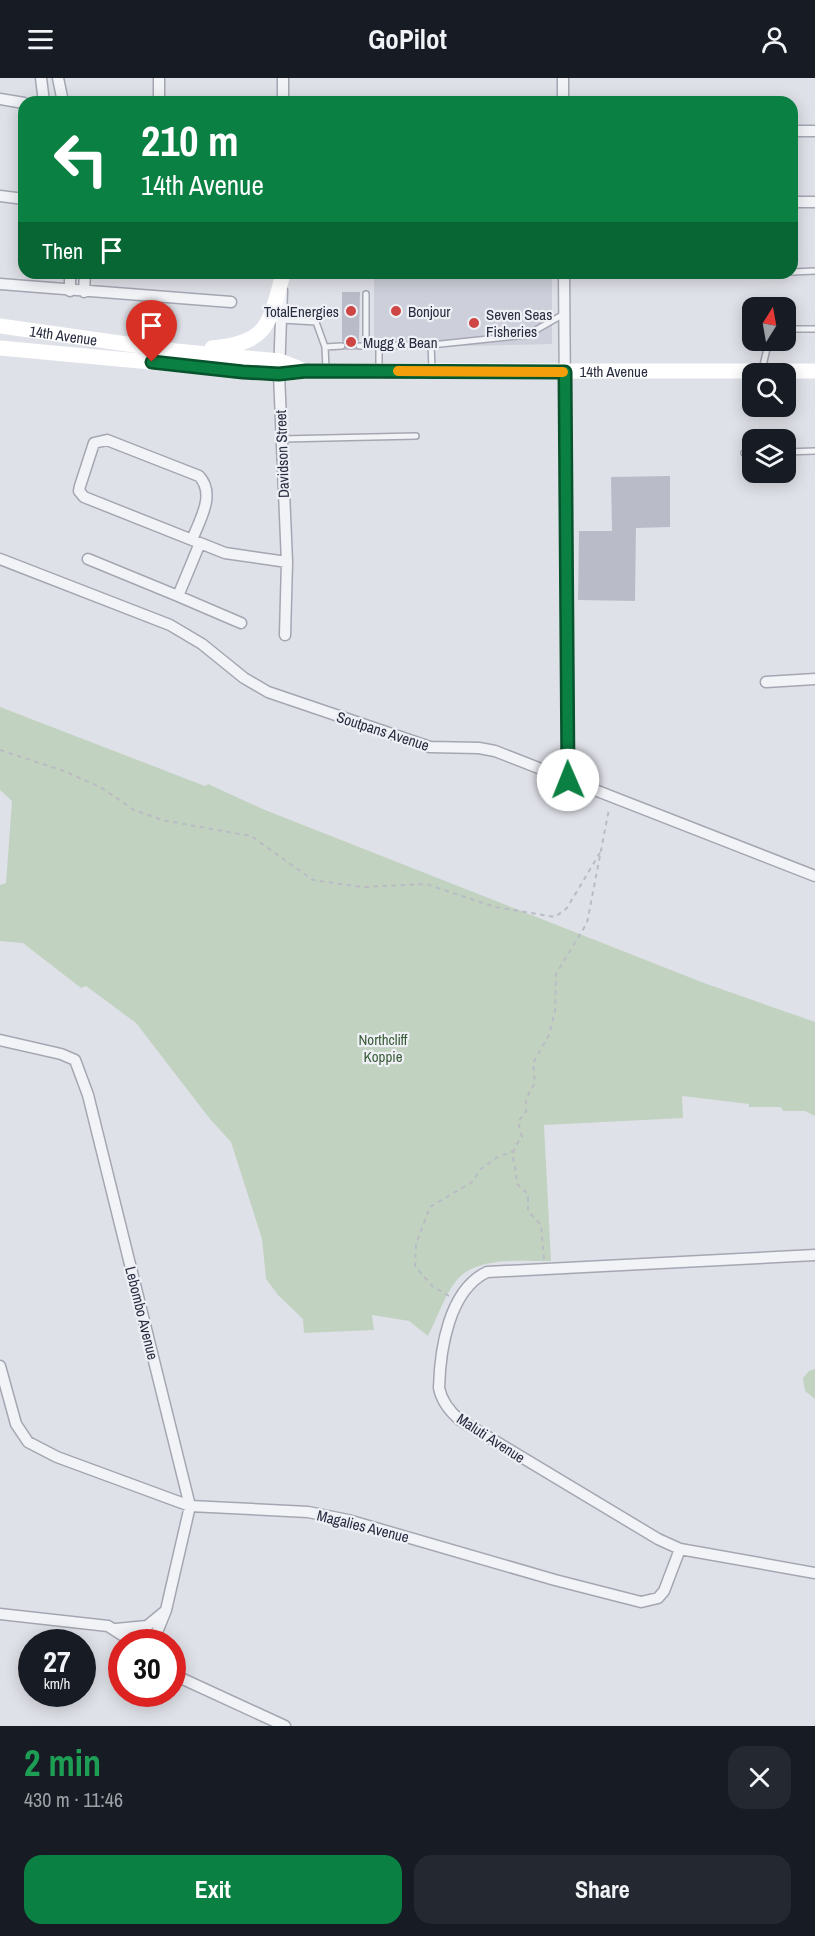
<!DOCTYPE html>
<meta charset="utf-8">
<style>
:root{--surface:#171b24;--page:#242831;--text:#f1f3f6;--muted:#9ea1a6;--accent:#0b8043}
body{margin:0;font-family:"Archivo Narrow",sans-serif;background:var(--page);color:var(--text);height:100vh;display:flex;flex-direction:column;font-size:22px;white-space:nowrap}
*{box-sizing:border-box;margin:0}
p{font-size:20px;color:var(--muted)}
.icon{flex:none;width:33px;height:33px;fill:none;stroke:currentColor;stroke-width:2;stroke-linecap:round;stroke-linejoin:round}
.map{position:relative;height:1648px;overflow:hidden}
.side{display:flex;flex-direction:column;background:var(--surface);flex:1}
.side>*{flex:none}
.hud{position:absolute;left:18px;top:18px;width:780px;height:183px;border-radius:18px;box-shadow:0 3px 15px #0003;background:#0b8043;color:#fff;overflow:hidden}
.needle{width:39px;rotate:11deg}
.controls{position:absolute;left:742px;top:219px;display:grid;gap:12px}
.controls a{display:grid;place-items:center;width:54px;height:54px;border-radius:12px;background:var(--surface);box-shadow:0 3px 15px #0003;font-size:30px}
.speed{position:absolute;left:18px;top:1551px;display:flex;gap:12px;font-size:30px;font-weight:700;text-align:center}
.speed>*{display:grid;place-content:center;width:78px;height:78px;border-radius:50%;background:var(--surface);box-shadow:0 3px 15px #0003;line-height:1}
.speed small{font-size:15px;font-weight:400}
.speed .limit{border:9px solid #d22;background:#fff;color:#111}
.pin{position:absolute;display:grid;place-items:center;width:51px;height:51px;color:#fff;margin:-62px -26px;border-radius:50% 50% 50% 0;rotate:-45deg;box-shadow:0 0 6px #0007}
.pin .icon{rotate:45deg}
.me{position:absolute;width:66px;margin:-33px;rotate:359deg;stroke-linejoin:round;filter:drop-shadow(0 0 4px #0008)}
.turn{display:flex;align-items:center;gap:21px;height:126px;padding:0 24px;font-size:27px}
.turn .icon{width:78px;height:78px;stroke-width:2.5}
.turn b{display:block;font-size:42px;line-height:51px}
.then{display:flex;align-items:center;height:57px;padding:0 24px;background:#0003;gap:12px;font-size:22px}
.round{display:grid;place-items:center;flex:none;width:63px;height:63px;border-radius:18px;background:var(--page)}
.head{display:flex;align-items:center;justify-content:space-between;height:102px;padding:0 24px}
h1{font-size:36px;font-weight:700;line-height:45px;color:#1e9e55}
.cta{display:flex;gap:12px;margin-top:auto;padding:12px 24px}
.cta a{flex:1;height:69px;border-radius:18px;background:var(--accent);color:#fff;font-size:24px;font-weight:700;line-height:69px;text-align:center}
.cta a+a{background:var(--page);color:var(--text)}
header{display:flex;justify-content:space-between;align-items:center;height:78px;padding:0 24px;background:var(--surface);font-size:27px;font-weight:700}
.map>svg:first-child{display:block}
</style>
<header><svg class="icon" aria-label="menu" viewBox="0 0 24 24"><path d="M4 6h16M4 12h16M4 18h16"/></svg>GoPilot<svg class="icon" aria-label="person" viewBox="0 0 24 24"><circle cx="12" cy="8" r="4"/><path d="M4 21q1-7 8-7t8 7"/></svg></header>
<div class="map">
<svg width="815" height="1648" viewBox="0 0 815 1648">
<rect width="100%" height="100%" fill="#dfe1e8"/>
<!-- built -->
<path fill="#cdd0da" d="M552,196V266L374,270V199Z"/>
<!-- green -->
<path fill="#c2d2c0" d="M0,629L205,708L208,706L265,732L704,905L815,944V1038L805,1033H783L781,1029H749V1026L682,1018L683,1040L544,1047L551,1183C522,1184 477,1177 456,1203C444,1218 437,1241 428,1258L409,1243L372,1237L374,1252L304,1255L303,1241L278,1217L266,1201L262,1161L231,1064L210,1041L136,945L86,908L81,910L23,865L0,863V807L6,805L12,723L0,712Z
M815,1291V1321L805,1313L803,1300L809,1293Z"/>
<!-- building -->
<path fill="#b9bcc8" d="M342,214H360L359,263L355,266L356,272H345L346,266L342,263Z
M670,398V449L636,450L635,523L578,522L579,453H612L611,399Z"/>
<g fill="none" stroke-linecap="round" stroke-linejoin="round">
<!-- lane casing -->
<g stroke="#a4a7b2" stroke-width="8">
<path id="lane" d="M792,194L815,193
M282,242L316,244L325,269L326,290
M786,251H815
M431,267L527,257L564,236
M359,268L431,267L432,290
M366,268V216
M325,269L342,268
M379,291V269
M762,292L769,262
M282,361L416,358
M786,374L815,373
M744,375H753"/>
</g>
<!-- street casing -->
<g stroke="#a4a7b2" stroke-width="13">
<path id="street" d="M41,0L44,24
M58,0L63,24
M159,0V24
M283,0V24
M563,0V24
M0,21L24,25
M792,53H815
M0,118L24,121
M792,124H815
M564,195L568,702
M0,206L231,224
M70,213V195
M282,213L279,296L287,484L285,557
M84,214L85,195
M192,462C200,441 216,416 199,398L107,362L94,365L80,408L79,413L84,419L225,475L287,484
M0,481L170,547L202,566L244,600L268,614L430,669L479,670L495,673L815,798
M88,481L178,518L200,465
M178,518L241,545
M766,604L815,601
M0,962L61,976L75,982L88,1017L190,1428L166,1532L153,1564
M815,1177L487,1194C449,1212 440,1271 439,1310C442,1324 449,1333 460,1342L658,1461L680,1471L815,1495
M0,1288L16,1346L28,1364L57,1379L190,1428L308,1434L348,1442L555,1502L641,1524L658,1520L664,1513L680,1471
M0,1536L108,1548L133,1564
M116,1551L147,1548L164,1534
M172,1596L285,1648"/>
</g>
<!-- path -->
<path stroke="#b9bcc4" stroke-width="2" stroke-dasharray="4.5 4.5" stroke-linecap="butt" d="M0,672L64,693L102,710L134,732L162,742L251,758L313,802L362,809L426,806L495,829L555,839L567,830L601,773
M544,1181L541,1147L528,1133V1116L516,1105C518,1084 505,1079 522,1059L518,1044L526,1033V1021L535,1005L533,985L549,957L555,933L556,896L587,845L609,731
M449,1218L432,1208L415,1188L416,1166L430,1129L472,1104L481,1091L496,1080L513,1073"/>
<!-- lane -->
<use href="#lane" stroke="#f2f3f7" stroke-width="5"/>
<!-- street -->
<use href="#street" stroke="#f2f3f7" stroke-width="10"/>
<!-- secondary -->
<g stroke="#fff" stroke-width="15">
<path id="s1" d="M0,248L176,273L280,283L303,292"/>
<path id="s2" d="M0,270L279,296L306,293H815"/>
<path d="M212,270C269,265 269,246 283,196"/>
</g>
</g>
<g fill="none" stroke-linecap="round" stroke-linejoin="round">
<!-- route casing -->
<g stroke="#07532c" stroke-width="15">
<path id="route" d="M152,284L243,294L279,296L306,293L565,294L568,702"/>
</g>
<!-- route -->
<use href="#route" stroke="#0b8043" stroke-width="10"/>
<!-- slow -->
<path stroke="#f59e0b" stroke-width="10" d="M398,293L563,294"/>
</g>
<!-- markers -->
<g fill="#cf4543" stroke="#eff0f6" stroke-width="2">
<circle cx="351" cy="233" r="6"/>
<circle cx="396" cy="233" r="6"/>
<circle cx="474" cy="245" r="6"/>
<circle cx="351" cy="264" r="6"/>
</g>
<g text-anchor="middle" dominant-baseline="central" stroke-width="4.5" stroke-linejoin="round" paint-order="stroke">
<!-- poi labels -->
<g font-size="15" fill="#282d40" stroke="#eff0f6" text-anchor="start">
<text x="339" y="233" text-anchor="end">TotalEnergies</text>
<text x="408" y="233">Bonjour</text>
<text x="486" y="236">Seven Seas<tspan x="486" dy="17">Fisheries</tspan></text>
<text x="363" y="264">Mugg &amp; Bean</text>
</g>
<!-- street labels -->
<g font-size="15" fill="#282d40" stroke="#eff0f6">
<text stroke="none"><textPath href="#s1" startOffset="64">14th Avenue</textPath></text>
<text stroke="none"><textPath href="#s2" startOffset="615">14th Avenue</textPath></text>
<text transform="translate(282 376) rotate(-92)">Davidson Street</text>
<text transform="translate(383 653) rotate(18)">Soutpans Avenue</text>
<text transform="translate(142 1235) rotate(76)">Lebombo Avenue</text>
<text transform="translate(491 1360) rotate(33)">Maluti Avenue</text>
<text transform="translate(363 1448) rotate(14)">Magalies Avenue</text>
</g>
<!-- park labels -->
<g font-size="15" fill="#365b35" stroke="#eff0f6">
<text x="383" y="961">Northcliff<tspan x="383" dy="17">Koppie</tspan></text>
</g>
</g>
</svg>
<div class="controls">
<a><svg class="needle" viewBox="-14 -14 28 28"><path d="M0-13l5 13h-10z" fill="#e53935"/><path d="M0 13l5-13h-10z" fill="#9ea1a6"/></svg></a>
<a><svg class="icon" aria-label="search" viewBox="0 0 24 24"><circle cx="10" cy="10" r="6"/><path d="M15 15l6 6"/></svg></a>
<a><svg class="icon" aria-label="layers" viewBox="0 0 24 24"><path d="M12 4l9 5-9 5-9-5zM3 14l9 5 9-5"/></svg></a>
</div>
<div class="speed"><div>27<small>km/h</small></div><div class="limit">30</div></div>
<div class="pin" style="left:152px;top:284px;background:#d93025"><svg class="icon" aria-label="arrive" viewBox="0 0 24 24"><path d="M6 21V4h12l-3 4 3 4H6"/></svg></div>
<svg class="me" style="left:568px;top:702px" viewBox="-20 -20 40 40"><circle r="19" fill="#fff"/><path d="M0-13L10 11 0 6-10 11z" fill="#0b8043"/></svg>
<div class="hud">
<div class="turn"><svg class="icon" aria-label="left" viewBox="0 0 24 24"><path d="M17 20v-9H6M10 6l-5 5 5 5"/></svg><div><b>210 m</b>14th Avenue</div></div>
<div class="then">Then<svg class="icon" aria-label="arrive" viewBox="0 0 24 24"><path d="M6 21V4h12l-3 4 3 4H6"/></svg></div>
</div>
</div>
<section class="side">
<div class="head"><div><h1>2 min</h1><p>430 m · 11:46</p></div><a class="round"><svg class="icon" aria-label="close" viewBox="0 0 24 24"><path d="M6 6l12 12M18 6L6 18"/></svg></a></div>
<div class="cta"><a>Exit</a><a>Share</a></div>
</section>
